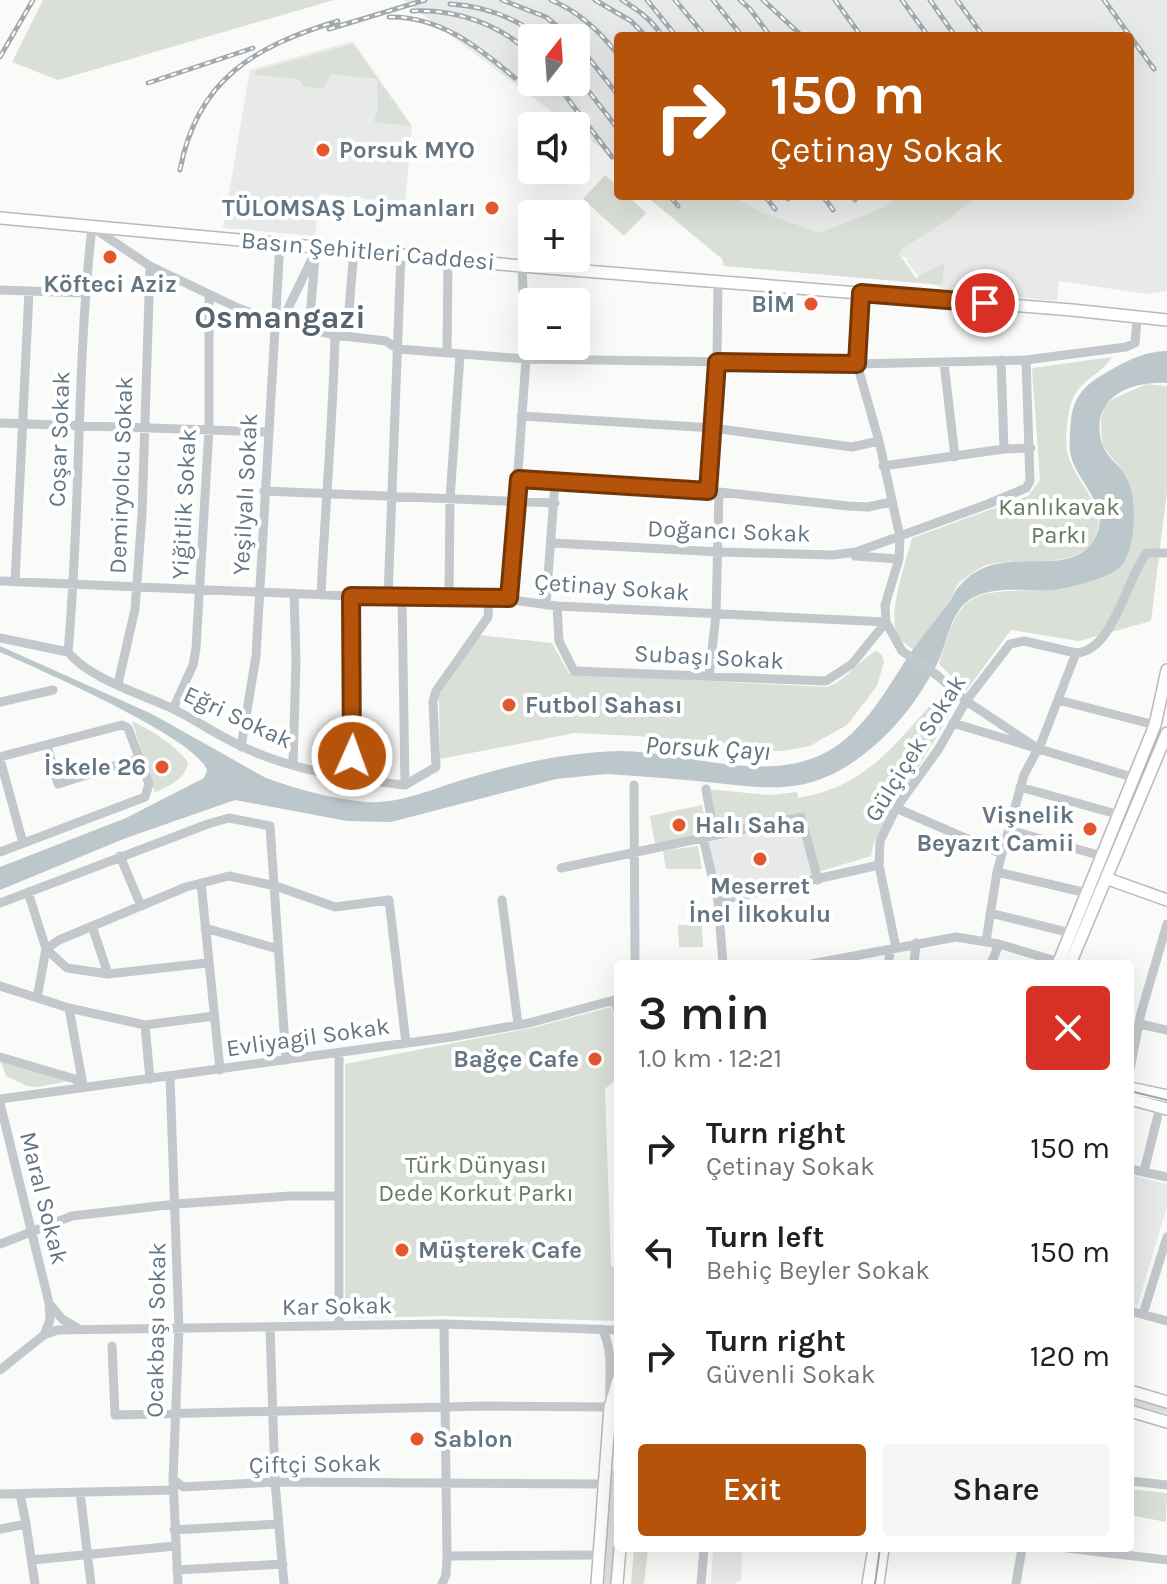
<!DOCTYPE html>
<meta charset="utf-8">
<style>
:root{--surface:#fff;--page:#f6f6f6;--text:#202124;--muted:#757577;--accent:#b45309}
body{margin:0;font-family:Karla,sans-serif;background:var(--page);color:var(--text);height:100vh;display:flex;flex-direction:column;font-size:30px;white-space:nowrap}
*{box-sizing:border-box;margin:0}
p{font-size:26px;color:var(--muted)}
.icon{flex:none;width:44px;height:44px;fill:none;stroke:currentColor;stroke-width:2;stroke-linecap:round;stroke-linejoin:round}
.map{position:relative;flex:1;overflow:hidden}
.details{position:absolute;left:614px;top:960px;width:520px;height:592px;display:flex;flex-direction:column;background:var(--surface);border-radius:8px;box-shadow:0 8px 32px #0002}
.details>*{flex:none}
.top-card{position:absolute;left:614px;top:32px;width:520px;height:168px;border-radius:8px;box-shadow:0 8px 32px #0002;background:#b45309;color:#fff;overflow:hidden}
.needle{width:52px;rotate:17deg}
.buttons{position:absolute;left:518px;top:24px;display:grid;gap:16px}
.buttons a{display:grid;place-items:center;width:72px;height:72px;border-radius:8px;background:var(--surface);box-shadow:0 8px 32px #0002;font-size:40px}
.pin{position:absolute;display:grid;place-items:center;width:68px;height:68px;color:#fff;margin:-34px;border:4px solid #fff;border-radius:50%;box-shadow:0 2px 8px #0007}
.me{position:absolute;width:88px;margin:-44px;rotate:2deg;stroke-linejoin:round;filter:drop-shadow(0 0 6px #0008)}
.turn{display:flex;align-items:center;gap:28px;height:168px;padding:0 24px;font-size:36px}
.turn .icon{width:104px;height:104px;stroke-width:2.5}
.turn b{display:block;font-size:56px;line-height:68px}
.round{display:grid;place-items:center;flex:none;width:84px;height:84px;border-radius:8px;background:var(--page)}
.headline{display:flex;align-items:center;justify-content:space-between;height:136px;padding:0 24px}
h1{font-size:48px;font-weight:600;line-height:60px}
.action{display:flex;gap:16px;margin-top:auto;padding:16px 24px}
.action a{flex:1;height:92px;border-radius:8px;background:var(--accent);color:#fff;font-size:32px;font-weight:600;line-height:92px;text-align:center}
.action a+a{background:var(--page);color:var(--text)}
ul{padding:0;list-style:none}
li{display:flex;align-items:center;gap:24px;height:104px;padding:0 24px}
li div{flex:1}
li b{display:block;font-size:30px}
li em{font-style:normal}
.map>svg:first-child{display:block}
</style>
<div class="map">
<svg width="1167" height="1584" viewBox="0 0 1167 1584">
<rect width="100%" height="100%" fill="#fafaf8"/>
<!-- built -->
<path fill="#e8e9e9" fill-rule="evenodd" d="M403,0H1167V291L1146,294L1059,281L1057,301L947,290L921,279L906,261L909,258L707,227L665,196H1130V36H618V161L576,129V126H571ZM532,38H576V82H532Z
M353,41L412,126L405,203L320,194L315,236L223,228L250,70Z
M801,817L818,880L718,901L703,838Z
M1130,1175L1167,1184V1206L1137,1307L1130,1305Z
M713,1548H726L727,1551L728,1548L742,1549L741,1580L734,1584H711Z"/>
<!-- green -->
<path fill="#dadfd7" d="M43,0H334L58,80L12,62Z
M353,44L411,126L374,122L378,108L377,79L331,74L323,88L304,87L298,79L256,75V71Z
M605,175L618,187V196H628L646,213L624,236L583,199Z
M656,196H731L763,213L820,233L882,208L897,196H977L950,218L902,249L899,254L916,278L945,262L942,285L724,266L722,259L651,200Z
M1112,357C1100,377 1077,379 1070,407C1067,420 1065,438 1067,450C1072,483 1117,511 1090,545C1069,571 1015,555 984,566C977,569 964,578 959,583C955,588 953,595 950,600C939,617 925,633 913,649C905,644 899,640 896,631C889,608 906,562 912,538L1028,496L1040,480L1032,368Z
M1146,384L1167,386V491L1151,621L1079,641L1011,630L966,691L939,664C961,588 970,592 1044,590C1055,590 1070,589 1080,584C1093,577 1123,536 1134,523L1128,478L1102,445L1101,419L1104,408L1111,400Z
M479,635L552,643L569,674L827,687C846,681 858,661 876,651L882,655L884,662L877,686L847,725L810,746L783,751H753L637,736L575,733L440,759L439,695Z
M945,689L959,699L874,842L871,856L818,872L802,812L713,832L706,789L769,795L797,792L798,798C871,786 898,739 945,689Z
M132,721C152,731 174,744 188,762C185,780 170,785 155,793Z
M702,805L707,834L655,844L650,816Z
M698,846L702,869H666L663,851Z
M678,925H702L703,947H679Z
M611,1007L617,1029L614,1031L616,1079L605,1089L611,1266L618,1268V1321L445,1316L353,1318L345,1304V1064L536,1027Z
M1,1062L69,1080V1081L37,1087L27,1086L6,1076Z
M1130,1396L1167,1406V1414L1130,1404Z
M612,1470L618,1471L611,1584H603Z
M1130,1489L1167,1493L1166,1522L1130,1515Z
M634,1548H648L644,1584H631Z"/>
<!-- water -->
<path fill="#bbc7cb" d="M1167,351V383C1128,381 1089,399 1102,444C1107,458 1121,466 1127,478C1137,499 1137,548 1121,566C1114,573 1103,577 1094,580C1081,584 1066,589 1053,590C1026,592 993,584 969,600C950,613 947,644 937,664C933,673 927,681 922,690C895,732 851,775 800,785C766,791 731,784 697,781C667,778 637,776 606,774L556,779L391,822L347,821L235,800L126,838L0,890V867L126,818L204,778L207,770C195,737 38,669 0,652V646L152,714L266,778C296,789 333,799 366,802C400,804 433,789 465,779C515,764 568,752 620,751C685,751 761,784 823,754C865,733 888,686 913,649C925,633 938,617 950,601C987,528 1070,590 1096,536C1111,505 1075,481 1070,452C1069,443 1070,430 1071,421C1073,398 1084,385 1104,374C1124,362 1144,351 1167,351Z"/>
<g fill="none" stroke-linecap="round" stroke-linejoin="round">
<!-- major casing -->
<g stroke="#b5babe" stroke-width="14">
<path id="major" d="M0,218L522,266L1072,310L1167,320
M1108,879L1167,900
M1058,964L1155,725L1167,670
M1070,964L1167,733
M1130,1088L1167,1096
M1130,1099L1167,1109
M1130,1391L1167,1402
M1130,1411L1167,1422
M597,1584L610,1407L618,1380
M617,1584L620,1548
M868,1584L874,1548
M878,1584L883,1548"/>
</g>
<!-- minor -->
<path stroke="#c3c8cc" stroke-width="9" d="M0,290L84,293
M861,293L857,364L879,441L900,537L899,559L885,605L886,622L902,651L938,676L966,701L1037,748
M281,323L311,261
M309,329L316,246
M347,334L354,249
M447,353L448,259
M1001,360L1004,449
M944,363L955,457
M521,416L713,428L852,447L879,441
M0,423L269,432
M883,466L1004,449L1031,448
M519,479L719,492L848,506L868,507L891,502
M264,491L555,503
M708,491L717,362L718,281
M553,543L720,552L833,555L856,552L988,504L1026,488L1030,481L1026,360
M855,556L899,559
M0,581L351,596L489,597L557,606L886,622
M15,582L29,291
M321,595C325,508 333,422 335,335
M388,597L401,254
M402,597L405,785
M449,597L450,499L460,355
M509,598L526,359L522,266
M546,605L555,481
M557,606L559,641L574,671L826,681L852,664L886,622
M0,638L68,652
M68,652C81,511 76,368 92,227L150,266L238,308L273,321L335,335L386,341L398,349L526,359L857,364L1026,360L1126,347L1135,343L1137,320
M68,652C89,678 138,693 169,707C193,718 215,734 239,745C290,770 349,779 405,785
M709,677L716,614L719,492
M118,684L135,609L142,514L150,266
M1058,700L1155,725
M0,702L53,690
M173,709L193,665L196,648L209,429V296
M953,723L1135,778
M47,746L58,784L140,758
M241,747L256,656L280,242
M0,757L122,725L128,728L149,784L145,797L0,852
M0,759L23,843
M293,765L296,661L294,593
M351,779L354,711L351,596
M405,785L436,767L433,702L436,691L488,617L489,597
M634,785L635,964
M1020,787L1120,815
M706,789L714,835
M896,808L1002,854
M1009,830L1102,856
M703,838L718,901L723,964
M120,856L141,906
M561,868L801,817L818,880
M997,872L1087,893
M201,883L220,1070
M28,892L46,949L37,998
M502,900L518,1024
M718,901L879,865
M0,903L208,824L229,818L270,826L286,1060
M990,913L1071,933
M92,926L108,974
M205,928L278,949
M986,941L997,872L1024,775L1042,741L1076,653C1114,651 1126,578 1147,553H1167
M896,948L879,865L880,841L896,808L938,750L966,701L1010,644L1024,641L1076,653
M46,949L59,940L186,887L229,876L276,886L335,907L389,900L406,1043
M46,949L67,968L108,974L207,963
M811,964L956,937L999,944L1059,962
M888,964L891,949
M914,964L916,943
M991,964L999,944
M0,986L69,1008L145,1025L214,1016
M614,1000L618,1012
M69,1008L83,1085
M1140,1024L1167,1030
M145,1025L150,1079
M0,1057L75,1079L83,1088
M1130,1069L1141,1013L1167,924
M170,1077L179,1328L173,1479L178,1584
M0,1099L451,1037L529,1023L618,999
M0,1103L49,1303L50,1320L44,1335
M1130,1169L1167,1177
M1144,1171L1160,1107
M0,1244L72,1216L176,1204L290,1196H338
M49,1303L62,1319L79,1329
M1130,1311L1167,1321
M1143,1314L1167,1237
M339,1326V1054
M270,1327L275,1482L284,1584
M112,1346L115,1415L486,1406L610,1407C608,1380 615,1354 602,1329
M0,1370L44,1335L57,1330L444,1324L618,1330
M173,1479L183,1487L275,1482L604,1484
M1130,1481L1167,1485
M80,1492L91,1584
M0,1494L173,1490
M20,1494L26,1524
M0,1529L26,1524L35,1584
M174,1530L278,1524
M1067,1548L1167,1560
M447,1556L599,1555
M32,1560L175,1546
M177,1570L283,1564
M442,1584L446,1575L447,1556L444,1324
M701,1584L704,1548
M1016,1584L1022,1548"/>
<!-- major -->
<use href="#major" stroke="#fff" stroke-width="11"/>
<!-- tram -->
<path stroke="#a2aab0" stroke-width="2" d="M1130,1091L1167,1100
M875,1584L880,1548"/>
<!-- rail casing -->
<g stroke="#a2aab0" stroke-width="5">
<path id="rail" d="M502,0L546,17L572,38
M551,0C579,12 600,31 618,55
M595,0L631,21L646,36
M622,0C638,10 652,20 662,36
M647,0L676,36
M675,0L705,36
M713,0L742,36
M740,0L750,9L770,36
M763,0L802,36
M835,0L861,36
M902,0L928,36
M930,0L955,36
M957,0L983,36
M1104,0L1130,36
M450,4C485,6 514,17 542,38
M412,11C456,9 500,24 532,55
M389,17C440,16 478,47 515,78
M329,29L425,0
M1130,36L1154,69
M576,42L618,95
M0,57L33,0
M576,75L618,129
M555,82L612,157
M148,83L253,48
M180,170C197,79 255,46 338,21
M670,196L678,206
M765,196L775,209
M787,196L788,199
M823,196L833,210
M852,196L855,200"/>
</g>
<!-- rail -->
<use href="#rail" stroke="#fff" stroke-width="2" stroke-dasharray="6" stroke-linecap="butt"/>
</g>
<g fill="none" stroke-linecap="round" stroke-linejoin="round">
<!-- route casing -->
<g stroke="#753606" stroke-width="20">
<path id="route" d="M352,756L351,596L509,598L519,479L708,491L717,362L857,364L861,293L985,303"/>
</g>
<!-- route -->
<use href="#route" stroke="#b45309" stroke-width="14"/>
</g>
<!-- markers -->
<g fill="#e4572e" stroke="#fff" stroke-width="3">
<circle cx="323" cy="150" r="8"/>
<circle cx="492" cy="208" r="8"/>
<circle cx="110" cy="257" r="8"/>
<circle cx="811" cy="304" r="8"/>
<circle cx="509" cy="705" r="8"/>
<circle cx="162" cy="767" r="8"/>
<circle cx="679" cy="825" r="8"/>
<circle cx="1090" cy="829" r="8"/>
<circle cx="760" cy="859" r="8"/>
<circle cx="595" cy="1059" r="8"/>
<circle cx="402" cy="1250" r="8"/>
<circle cx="417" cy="1439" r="8"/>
</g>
<g text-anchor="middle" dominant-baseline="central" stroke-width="8" stroke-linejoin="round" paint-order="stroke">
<!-- poi labels -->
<g font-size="24" font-weight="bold" fill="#657683" stroke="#fff" text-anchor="start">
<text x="339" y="150">Porsuk MYO</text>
<text x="476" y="208" text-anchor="end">TÜLOMSAŞ Lojmanları</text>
<text x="110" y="284" text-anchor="middle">Köfteci Aziz</text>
<text x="795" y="304" text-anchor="end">BİM</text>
<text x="525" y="705">Futbol Sahası</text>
<text x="146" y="767" text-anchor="end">İskele 26</text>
<text x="1074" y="815" text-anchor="end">Vişnelik<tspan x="1074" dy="28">Beyazıt Camii</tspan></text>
<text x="695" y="825">Halı Saha</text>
<text x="760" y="886" text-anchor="middle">Meserret<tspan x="760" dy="28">İnel İlkokulu</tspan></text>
<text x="579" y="1059" text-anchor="end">Bağçe Cafe</text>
<text x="418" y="1250">Müşterek Cafe</text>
<text x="433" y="1439">Sablon</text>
</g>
<!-- street labels -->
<g font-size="24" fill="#657683" stroke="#fff">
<text transform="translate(368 251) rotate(5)">Basın Şehitleri Caddesi</text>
<text transform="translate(59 439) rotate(-88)">Coşar Sokak</text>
<text transform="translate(121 475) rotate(-88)">Demiryolcu Sokak</text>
<text transform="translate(245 494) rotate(-87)">Yeşilyalı Sokak</text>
<text transform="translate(184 504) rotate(-87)">Yiğitlik Sokak</text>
<text transform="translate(729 531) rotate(2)">Doğancı Sokak</text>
<text transform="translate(612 587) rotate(4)">Çetinay Sokak</text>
<text transform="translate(709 657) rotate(3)">Subaşı Sokak</text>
<text transform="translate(238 717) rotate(25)">Eğri Sokak</text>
<text transform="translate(915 748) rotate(-58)">Gülçiçek Sokak</text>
<text transform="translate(308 1037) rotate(-8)">Evliyagil Sokak</text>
<text transform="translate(44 1198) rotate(76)">Maral Sokak</text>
<text transform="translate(337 1306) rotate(-1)">Kar Sokak</text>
<text transform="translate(156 1330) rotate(-89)">Ocakbaşı Sokak</text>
<text transform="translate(315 1464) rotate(-1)">Çiftçi Sokak</text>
</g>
<!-- park labels -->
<g font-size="24" fill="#687a64" stroke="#fff">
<text x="1059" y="507">Kanlıkavak<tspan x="1059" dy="28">Parkı</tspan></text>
<text x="476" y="1165">Türk Dünyası<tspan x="476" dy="28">Dede Korkut Parkı</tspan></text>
</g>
<!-- water labels -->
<g font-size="26" font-style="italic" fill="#60757c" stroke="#fff">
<text transform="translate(708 748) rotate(3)">Porsuk Çayı</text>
</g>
<!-- district labels -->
<g font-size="32" font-weight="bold" fill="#57646e" stroke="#fff">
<text x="280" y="317">Osmangazi</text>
</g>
</g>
</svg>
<div class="buttons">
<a><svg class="needle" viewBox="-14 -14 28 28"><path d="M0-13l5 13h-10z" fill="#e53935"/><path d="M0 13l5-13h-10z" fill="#757577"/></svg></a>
<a><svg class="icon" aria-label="sound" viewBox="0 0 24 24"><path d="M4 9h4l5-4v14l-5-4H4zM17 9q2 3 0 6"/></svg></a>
<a>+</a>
<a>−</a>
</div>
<div class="pin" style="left:985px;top:303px;background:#d93025"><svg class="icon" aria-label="arrive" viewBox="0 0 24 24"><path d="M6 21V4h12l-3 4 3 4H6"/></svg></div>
<svg class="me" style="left:352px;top:756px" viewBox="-20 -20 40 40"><circle r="17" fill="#b45309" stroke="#fff" stroke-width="3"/><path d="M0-11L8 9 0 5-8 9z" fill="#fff"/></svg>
<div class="top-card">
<div class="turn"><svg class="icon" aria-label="right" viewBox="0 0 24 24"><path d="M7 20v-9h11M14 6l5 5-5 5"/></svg><div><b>150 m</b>Çetinay Sokak</div></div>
</div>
<section class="details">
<div class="headline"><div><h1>3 min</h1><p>1.0 km · 12:21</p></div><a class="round" style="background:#d93025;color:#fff"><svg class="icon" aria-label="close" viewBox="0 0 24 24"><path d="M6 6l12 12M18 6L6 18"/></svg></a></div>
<ul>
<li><svg class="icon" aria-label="right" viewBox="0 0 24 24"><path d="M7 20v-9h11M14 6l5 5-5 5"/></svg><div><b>Turn right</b><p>Çetinay Sokak</p></div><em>150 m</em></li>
<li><svg class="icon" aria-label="left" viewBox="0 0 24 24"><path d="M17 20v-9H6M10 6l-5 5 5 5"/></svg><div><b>Turn left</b><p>Behiç Beyler Sokak</p></div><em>150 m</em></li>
<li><svg class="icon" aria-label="right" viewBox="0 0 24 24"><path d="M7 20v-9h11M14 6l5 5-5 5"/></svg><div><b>Turn right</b><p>Güvenli Sokak</p></div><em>120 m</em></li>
</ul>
<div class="action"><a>Exit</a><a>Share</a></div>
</section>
</div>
